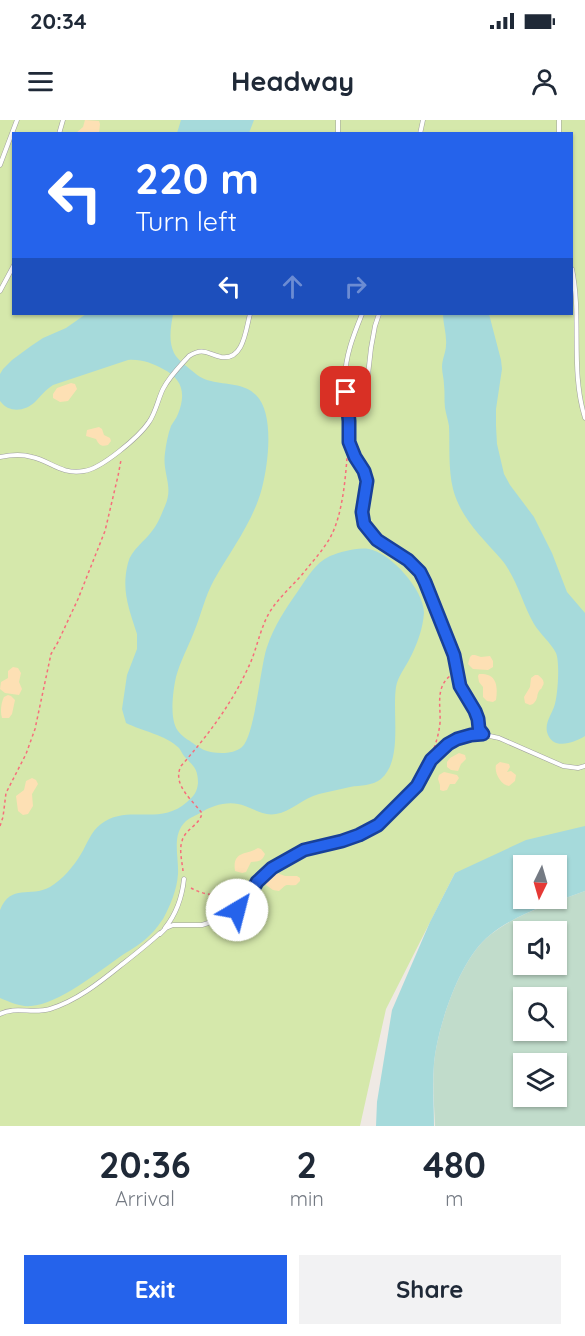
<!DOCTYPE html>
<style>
:root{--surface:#fff;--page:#f2f2f3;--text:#1f2937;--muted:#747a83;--accent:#2563eb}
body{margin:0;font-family:Quicksand,sans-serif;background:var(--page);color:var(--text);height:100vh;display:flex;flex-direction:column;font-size:22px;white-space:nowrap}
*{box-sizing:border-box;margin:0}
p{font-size:20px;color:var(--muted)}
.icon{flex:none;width:33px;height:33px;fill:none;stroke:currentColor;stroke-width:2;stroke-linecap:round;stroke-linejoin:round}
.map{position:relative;height:1006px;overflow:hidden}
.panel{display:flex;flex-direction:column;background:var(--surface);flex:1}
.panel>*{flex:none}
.hud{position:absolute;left:12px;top:12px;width:561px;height:183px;border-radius:0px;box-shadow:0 2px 4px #0004;background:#2563eb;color:#fff;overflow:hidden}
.needle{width:39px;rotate:185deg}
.buttons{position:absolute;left:513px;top:735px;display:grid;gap:12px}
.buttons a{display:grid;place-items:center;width:54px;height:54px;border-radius:0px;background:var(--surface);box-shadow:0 2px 4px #0004;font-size:30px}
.pin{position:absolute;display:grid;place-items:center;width:51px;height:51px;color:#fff;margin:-26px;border-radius:12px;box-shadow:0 3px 9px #0006}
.me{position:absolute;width:66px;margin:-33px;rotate:37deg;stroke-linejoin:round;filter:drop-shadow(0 0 4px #0008)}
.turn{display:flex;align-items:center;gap:21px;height:126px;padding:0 24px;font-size:27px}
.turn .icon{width:78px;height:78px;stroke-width:2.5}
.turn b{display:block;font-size:42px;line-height:51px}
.lanes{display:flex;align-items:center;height:57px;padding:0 24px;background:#0003;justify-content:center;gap:30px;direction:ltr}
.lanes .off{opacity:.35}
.eta{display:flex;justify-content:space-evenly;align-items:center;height:102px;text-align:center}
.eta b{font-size:36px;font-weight:800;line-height:42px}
.action{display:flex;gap:12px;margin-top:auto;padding:12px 24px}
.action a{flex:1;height:69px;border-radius:0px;background:var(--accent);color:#fff;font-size:24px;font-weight:800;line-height:69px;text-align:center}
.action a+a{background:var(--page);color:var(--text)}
.status{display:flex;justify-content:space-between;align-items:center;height:42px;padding:0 30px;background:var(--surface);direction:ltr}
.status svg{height:16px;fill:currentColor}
header{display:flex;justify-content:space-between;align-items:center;height:78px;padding:0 24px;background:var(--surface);font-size:27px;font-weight:800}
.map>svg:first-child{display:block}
</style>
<div class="status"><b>20:34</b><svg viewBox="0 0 49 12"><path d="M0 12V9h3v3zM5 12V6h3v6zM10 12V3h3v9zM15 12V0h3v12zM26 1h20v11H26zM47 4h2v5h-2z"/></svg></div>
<header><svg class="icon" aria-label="menu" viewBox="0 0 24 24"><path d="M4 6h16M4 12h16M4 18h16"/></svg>Headway<svg class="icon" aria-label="person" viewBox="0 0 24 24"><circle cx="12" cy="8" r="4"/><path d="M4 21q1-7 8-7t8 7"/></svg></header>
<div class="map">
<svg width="585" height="1006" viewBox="0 0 585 1006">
<rect width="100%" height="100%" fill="#efe9e4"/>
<!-- grass -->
<path fill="#d5e8ab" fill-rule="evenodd" d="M0,0H585V708L455,753L386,889L360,1006H0ZM14,14H572V194H14Z"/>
<!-- wetland -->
<path fill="#c1dccb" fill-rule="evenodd" d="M585,771V1006H435C434,980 431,949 437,924C444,890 463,836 490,815C518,793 553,783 585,771ZM524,812H556V844H524ZM524,878H556V910H524ZM524,944H556V976H524Z"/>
<!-- sand -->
<path fill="#fde0b4" d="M85,0L99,1L100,4L99,13H76L83,7Z
M71,263L75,264L77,269L68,281L60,282L53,278V274L57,268Z
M99,307L102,309L104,315L110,318L111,321L108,325C101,327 99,325 96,319L86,316L87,310Z
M472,535H475L481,537L490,536L493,541V547L488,550L473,549L468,544L470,537Z
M13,547L18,548L21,553L19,562L22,569L19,575L5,573L0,569L1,562L8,558V551Z
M479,554C497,553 498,566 496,580L493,582L487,581L483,577V567L479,562L478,556Z
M535,555H538C542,558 546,562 542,567C542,569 540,569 539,571C536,576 539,578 533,584L530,585L525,583L524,577L530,567L531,558Z
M8,575L11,576L15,580L12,594L9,598H2C0,592 1,583 4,577Z
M459,633L465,635L466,639L461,644L458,651L451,650L447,647V642L450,638Z
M500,642L509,644L510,647L507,652L511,651L516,655L515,661L509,666C501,665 494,653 496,645Z
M444,652L457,655L459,658L455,664H450L447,670L443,671L440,670V665L438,659L439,655Z
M32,658L36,660L38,664L32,674L33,686L28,694L23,695L18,691L16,676L24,670L26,661Z
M258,728L261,729L265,734C262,742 258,741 251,742L246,752L242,753L235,751C232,730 247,735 258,728Z
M277,753L285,756H297L300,758V761L296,765C284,766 289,762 279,771L273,770L266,765C265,759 272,756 277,753Z"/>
<!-- water -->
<path fill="#a6dadb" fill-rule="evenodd" d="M181,0H254L249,13H177Z
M86,194H173C171,206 168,221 174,233C177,239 185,245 191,250C197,255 202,259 211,261C226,265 244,263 256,275C275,294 268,345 262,368C253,402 231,430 214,460C205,476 201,495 194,512C188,527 180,542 176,557C173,571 169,599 178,611C181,615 186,619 190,621C192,623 202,629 204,630C214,634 233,635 242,627C255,615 260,548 267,527C274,506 286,488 298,471C307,458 315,443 330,436C341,432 357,427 369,429C391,433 424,470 424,493C423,508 417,525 410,538C405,548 398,556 396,567C392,594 403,640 381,659C372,666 361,665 350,667C340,669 329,672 319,674C303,678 291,692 276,694C264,696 256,690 245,686C230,680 213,685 200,693C195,696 191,697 186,701C171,715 179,736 178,754C177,770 170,786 163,799C160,803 156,809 153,812C144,822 132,829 121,836C98,852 59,884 31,886C20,887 10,882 0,878V790C11,763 30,778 50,767C62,760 74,746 81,734C87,724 91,711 101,704C128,683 159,707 187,682C194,676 197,672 198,663C198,648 193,646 184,636C182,633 181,631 179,628C166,615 142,611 126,603L122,589L127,555L137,529V514C129,489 121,470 128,443C131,430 145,421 152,411C158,404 161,395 165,386C174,365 162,354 165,333C166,324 168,314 171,306C173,302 176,299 178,294C186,274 183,259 163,249C152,243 141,239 128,240L53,265C45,270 41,276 35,282C24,292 9,293 0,281V254L3,249L12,240L31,226L43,218L66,208Z
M443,194H489L501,240L502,249L496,289V306L497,324L504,354L510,365L534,397L552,433L567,472L585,493V616C574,623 552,631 547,612C545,603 551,595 554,587C558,577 560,542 556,533C551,523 540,514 534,504C522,483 517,458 501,439C482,417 461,399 453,369C448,348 450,326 449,306C448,300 446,294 445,288C444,280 445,273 444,265C444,259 442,253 442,247C442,239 446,232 446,225C447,215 443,204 443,194Z
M585,706V771C553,783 517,793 490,815C463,836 444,890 437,924C431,949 434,980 434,1006H376L377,982L392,890L430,802L455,753L526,720ZM524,746H556V778H524Z"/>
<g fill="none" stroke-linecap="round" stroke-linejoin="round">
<!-- service casing -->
<g stroke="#9f9f9f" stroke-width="5">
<path id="service" d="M338,0V14
M559,0V14
M59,14L63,0
M420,14L423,0
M0,45L17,0
M572,149C582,198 570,250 585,298
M0,171L14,145
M379,194L375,206L371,228L367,264L351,293L349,302V322L355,337L364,351L367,361L362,392L365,404L377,420L408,440L420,452L425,462L454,535C457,546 458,557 461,568C465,578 474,586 477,596C480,603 478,608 483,614
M349,297C348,284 345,271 345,259C345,236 354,214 362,194
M0,337C10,335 22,334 32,337C51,341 61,355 84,351C101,349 139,317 149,302C156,292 158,279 163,269C169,257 180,246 189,236C204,227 207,234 221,237C244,241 246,208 250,194
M165,808C177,793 182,778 184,759
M160,814L166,808L173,805H202L224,798L237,790L247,780L257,762L264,755L294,735L304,730L342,721L359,715L378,705L417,666L431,640L448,624L457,619L471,615H485L499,618L563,646L578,648L585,646
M0,894C15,886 33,894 50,889C76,881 99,863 120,846C134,835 147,825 160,813"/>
</g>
<!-- path -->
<path stroke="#f66e7b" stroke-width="1.5" stroke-dasharray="3 3" stroke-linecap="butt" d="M434,628C437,620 439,612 440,603C441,587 435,568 450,556
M0,706L3,697L6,673L26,634L35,609L51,534L58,522L78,479L105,411L118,356L121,340
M183,751C182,741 179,730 182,721C185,709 200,705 202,693C191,679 172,664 181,646C208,615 231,585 248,548C256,532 259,513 267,497C276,479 293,466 305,451C313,441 323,430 330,418C342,396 345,363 347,338
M191,768C207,777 227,777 244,770"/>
<!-- service -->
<use href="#service" stroke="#fff" stroke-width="4"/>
</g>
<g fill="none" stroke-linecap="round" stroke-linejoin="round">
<!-- route casing -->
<g stroke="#184099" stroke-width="15">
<path id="route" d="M237,790L247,780L257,762L272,748L304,730L342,721L359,715L378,705L417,666L431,640L448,624L457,619L471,615L483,614L479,609L478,599L475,591L460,566L454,535L425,462L420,452L408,440L377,420L364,404L362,392L367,361L364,351L355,337L349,322V301L346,272"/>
</g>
<!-- route -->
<use href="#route" stroke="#2563eb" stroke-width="10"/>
</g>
</svg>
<div class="buttons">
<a><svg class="needle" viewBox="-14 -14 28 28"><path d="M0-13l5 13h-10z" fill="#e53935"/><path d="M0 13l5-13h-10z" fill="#747a83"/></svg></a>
<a><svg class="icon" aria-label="sound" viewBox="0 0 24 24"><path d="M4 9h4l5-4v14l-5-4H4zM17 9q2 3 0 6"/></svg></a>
<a><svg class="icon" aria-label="search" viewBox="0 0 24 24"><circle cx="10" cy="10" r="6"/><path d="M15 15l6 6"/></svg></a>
<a><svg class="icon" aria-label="layers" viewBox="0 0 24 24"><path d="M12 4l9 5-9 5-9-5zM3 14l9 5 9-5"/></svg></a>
</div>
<div class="pin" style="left:346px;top:272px;background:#d93025"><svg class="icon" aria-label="arrive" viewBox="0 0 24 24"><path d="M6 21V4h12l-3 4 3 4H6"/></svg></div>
<svg class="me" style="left:237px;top:790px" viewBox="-20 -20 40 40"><circle r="19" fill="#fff"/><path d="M0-13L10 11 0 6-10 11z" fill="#2563eb"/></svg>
<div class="hud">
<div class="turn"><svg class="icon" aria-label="left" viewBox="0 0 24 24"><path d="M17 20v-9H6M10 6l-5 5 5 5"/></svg><div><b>220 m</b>Turn left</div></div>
<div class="lanes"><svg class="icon" aria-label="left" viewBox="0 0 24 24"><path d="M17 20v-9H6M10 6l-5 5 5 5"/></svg><svg class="icon off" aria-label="ahead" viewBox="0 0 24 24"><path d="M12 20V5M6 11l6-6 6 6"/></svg><svg class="icon off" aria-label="right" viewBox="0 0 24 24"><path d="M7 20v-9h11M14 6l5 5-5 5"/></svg></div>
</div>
</div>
<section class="panel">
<div class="eta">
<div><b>20:36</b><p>Arrival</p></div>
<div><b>2</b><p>min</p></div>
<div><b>480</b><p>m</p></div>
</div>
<div class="action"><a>Exit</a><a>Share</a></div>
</section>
